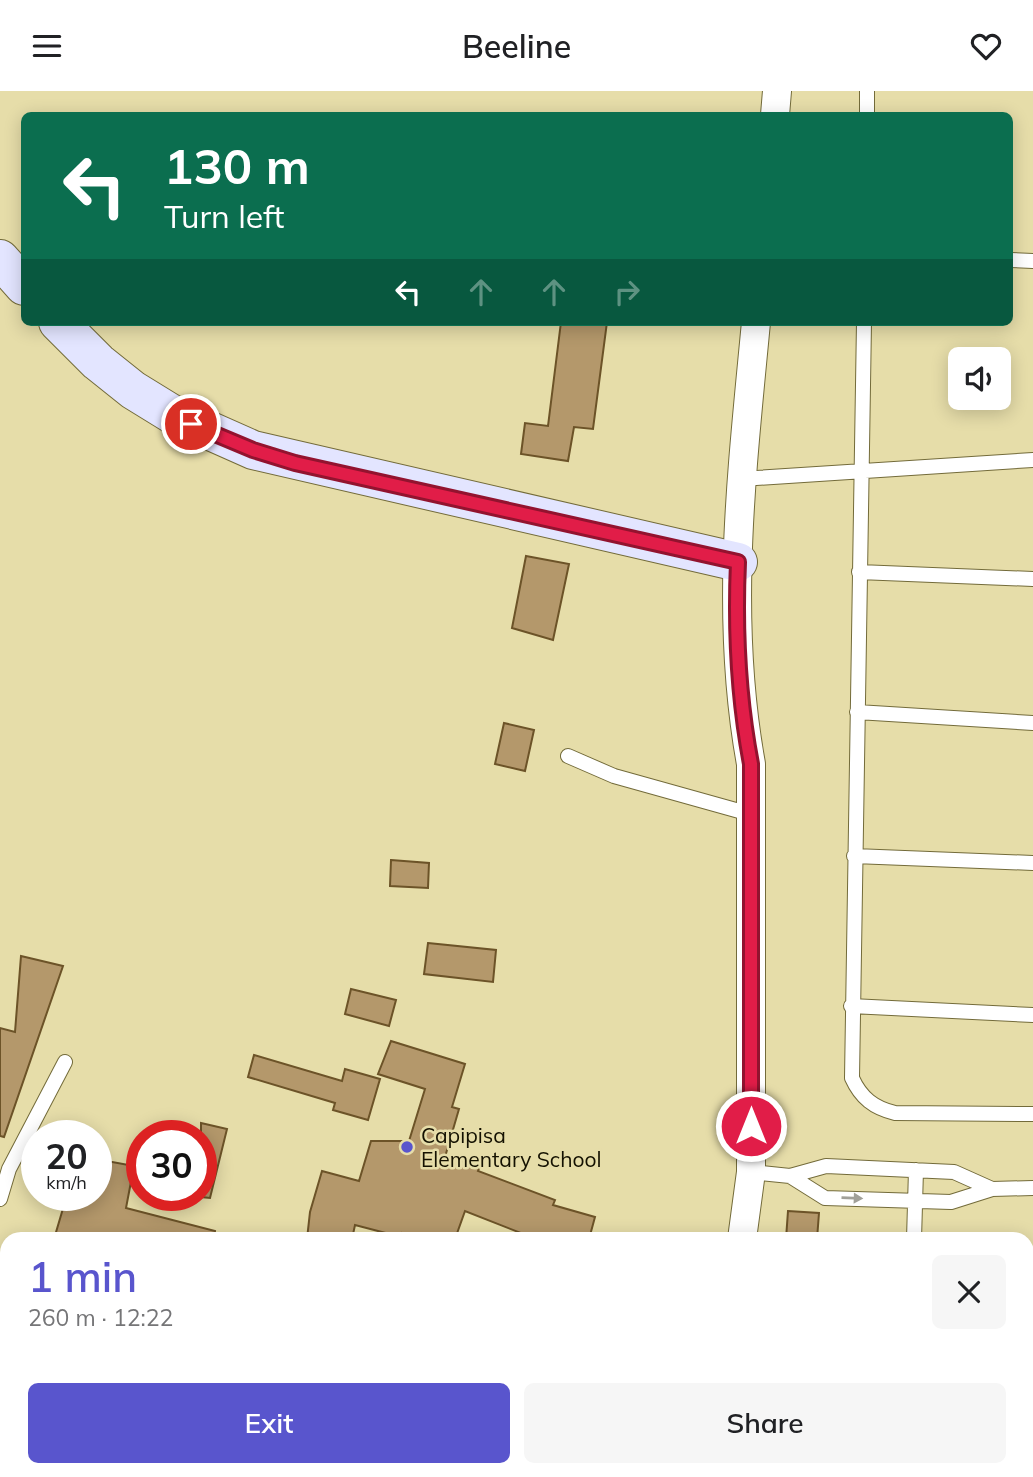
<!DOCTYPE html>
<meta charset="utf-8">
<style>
:root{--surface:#fff;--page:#f6f6f6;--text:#202124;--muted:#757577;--accent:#5955cd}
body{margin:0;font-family:Mulish,sans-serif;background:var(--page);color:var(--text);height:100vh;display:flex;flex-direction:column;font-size:26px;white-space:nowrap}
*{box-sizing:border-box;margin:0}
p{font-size:23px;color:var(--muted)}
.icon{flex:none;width:38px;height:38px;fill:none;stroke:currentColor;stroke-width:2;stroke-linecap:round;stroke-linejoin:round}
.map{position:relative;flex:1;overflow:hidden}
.drawer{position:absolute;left:0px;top:1141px;width:1034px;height:245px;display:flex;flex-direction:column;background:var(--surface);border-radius:21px 21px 0 0;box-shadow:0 4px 18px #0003}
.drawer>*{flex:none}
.banner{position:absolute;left:21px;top:21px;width:992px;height:214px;border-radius:10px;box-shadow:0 4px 18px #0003;background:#0b6e4f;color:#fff;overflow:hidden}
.buttons{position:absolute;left:948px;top:256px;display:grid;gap:14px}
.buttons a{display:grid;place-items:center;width:63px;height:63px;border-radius:10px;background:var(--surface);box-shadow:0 4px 18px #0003;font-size:35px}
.speed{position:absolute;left:21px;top:1029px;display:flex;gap:14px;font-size:35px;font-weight:700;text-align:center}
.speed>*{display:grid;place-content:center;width:91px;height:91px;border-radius:50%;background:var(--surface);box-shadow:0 4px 18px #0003;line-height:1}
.speed small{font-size:18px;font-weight:400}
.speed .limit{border:10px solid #d22;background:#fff;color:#111}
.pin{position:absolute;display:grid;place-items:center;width:60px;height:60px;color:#fff;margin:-30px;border:4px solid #fff;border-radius:50%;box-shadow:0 2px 7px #0007}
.me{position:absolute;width:77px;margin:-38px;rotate:0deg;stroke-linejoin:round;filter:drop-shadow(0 0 5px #0008)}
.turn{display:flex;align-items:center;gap:24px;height:147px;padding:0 28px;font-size:32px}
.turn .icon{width:91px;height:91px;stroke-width:2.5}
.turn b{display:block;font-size:49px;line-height:60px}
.lanes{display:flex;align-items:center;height:66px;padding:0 28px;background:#0003;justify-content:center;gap:35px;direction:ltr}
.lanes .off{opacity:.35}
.round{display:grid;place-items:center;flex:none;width:74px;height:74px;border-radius:10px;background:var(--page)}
.headline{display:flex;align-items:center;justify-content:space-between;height:119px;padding:0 28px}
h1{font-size:42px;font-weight:600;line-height:52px;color:var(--accent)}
.action{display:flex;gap:14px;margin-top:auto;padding:14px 28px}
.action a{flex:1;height:80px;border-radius:10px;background:var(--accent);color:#fff;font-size:28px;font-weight:600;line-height:80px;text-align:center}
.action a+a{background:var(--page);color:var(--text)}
header{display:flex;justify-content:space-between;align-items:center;height:91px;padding:0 28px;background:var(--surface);font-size:32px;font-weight:600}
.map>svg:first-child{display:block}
</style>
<header><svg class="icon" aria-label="menu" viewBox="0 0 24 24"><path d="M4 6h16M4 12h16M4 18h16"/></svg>Beeline<svg class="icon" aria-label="heart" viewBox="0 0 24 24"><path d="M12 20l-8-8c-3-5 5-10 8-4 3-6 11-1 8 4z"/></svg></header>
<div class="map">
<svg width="1033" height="1386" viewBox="0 0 1033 1386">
<rect width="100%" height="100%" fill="#e6dda9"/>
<!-- building -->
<path fill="#b4986b" stroke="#6c5328" stroke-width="2" d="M561,231H607L593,338L574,336L568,370L521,363L525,332L548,335Z
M526,465L569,473L553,549L512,537Z
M504,632L534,639L525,680L495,673Z
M391,769L429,772L428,797L390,795Z
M428,852L496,859L493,891L424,883Z
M21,865L63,875L4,1046L0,1045V937L15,941Z
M351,898L396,909L389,935L345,923Z
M391,950L465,973L452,1016L459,1018L445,1066L480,1075L478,1080L555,1109L553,1114L595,1126L589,1148H536L465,1120L455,1148H422L402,1142L401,1146L355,1134L352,1148H307L310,1121L322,1080L359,1090L371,1050H409L425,998L378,983Z
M254,964L342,990L345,978L380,988L368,1029L333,1019L335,1012L248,986Z
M201,1032L227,1038L210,1107L201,1106Z
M96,1068L134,1075L126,1117L215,1140L214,1148H54L67,1104H96Z
M788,1120L819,1122L817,1148H786Z"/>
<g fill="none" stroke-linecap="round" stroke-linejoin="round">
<!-- lane casing -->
<g stroke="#736b3a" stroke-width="16">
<path id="lane" d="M867,24V0
M1010,169L1033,170
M864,231L852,987C861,1007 874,1017 895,1022L1033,1023
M741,388L1033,369
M859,481L1033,488
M857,621L1033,632
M568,665L614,685L750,723
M854,765L1033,772
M851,915L1033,924
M751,1081L790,1085L826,1075L954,1081L992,1098
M790,1085L825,1107L951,1111L992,1098L1033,1097
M0,1108L9,1078L65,971
M914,1148L916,1079"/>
</g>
<!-- street casing -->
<g stroke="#736b3a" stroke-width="30">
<path id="street" d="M775,24L777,0
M742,1148L751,1081V673C724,525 742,380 756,231
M0,1241L7,1243
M498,1379L530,1386
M791,1379L837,1386
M107,1386L109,1379
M711,1386L712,1379"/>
</g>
<!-- secondary casing -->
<g stroke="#736b3a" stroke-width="40">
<path id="secondary" d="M0,168L24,195
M58,231L98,271L133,299L172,323L253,359L738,471"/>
</g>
<!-- lane -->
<use href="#lane" stroke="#fff" stroke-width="14"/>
<!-- street -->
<use href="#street" stroke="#fff" stroke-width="28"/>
<!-- secondary -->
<use href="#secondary" stroke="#e3e5ff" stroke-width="38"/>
</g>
<!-- one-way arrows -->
<defs><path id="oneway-solid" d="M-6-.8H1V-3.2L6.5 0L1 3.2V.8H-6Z" transform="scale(1.75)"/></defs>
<use fill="#a1a099" href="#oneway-solid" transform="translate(852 1107) rotate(2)"/>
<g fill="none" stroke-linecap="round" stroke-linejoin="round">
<!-- route casing -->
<g stroke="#92132f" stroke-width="18">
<path id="route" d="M191,333L253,359L295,372L738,471C735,540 738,605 751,673V1035"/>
</g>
<!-- route -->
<use href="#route" stroke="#e11d48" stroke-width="12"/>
</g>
<!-- markers -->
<circle fill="#5955cd" stroke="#e6dda9" stroke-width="2.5" cx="407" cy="1056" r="7"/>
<g text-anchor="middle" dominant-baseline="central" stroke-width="5" stroke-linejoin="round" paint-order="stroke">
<!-- poi labels -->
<g font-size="21" fill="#141101" stroke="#e6dda9" text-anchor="start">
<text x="421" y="1044">Capipisa<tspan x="421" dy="24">Elementary School</tspan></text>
</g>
</g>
</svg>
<div class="buttons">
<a><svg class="icon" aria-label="sound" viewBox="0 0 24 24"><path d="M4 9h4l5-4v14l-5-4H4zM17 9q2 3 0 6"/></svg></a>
</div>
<div class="speed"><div>20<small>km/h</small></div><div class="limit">30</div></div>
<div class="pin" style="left:191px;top:333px;background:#d93025"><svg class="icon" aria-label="arrive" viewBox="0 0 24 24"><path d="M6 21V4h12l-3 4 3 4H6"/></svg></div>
<svg class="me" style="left:751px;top:1035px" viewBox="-20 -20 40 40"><circle r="17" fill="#e11d48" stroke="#fff" stroke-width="3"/><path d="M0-11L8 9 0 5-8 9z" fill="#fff"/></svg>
<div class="banner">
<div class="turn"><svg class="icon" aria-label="left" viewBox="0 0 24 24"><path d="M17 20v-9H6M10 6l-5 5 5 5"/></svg><div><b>130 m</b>Turn left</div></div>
<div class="lanes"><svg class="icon" aria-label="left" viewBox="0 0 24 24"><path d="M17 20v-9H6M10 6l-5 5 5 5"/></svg><svg class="icon off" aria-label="ahead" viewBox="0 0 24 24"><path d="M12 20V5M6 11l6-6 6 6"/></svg><svg class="icon off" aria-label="ahead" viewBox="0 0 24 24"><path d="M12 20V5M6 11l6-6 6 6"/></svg><svg class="icon off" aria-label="right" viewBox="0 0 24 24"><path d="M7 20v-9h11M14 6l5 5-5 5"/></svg></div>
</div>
<section class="drawer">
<div class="headline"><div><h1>1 min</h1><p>260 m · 12:22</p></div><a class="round"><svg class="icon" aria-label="close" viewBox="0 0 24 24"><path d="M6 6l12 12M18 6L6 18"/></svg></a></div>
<div class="action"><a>Exit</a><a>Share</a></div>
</section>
</div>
